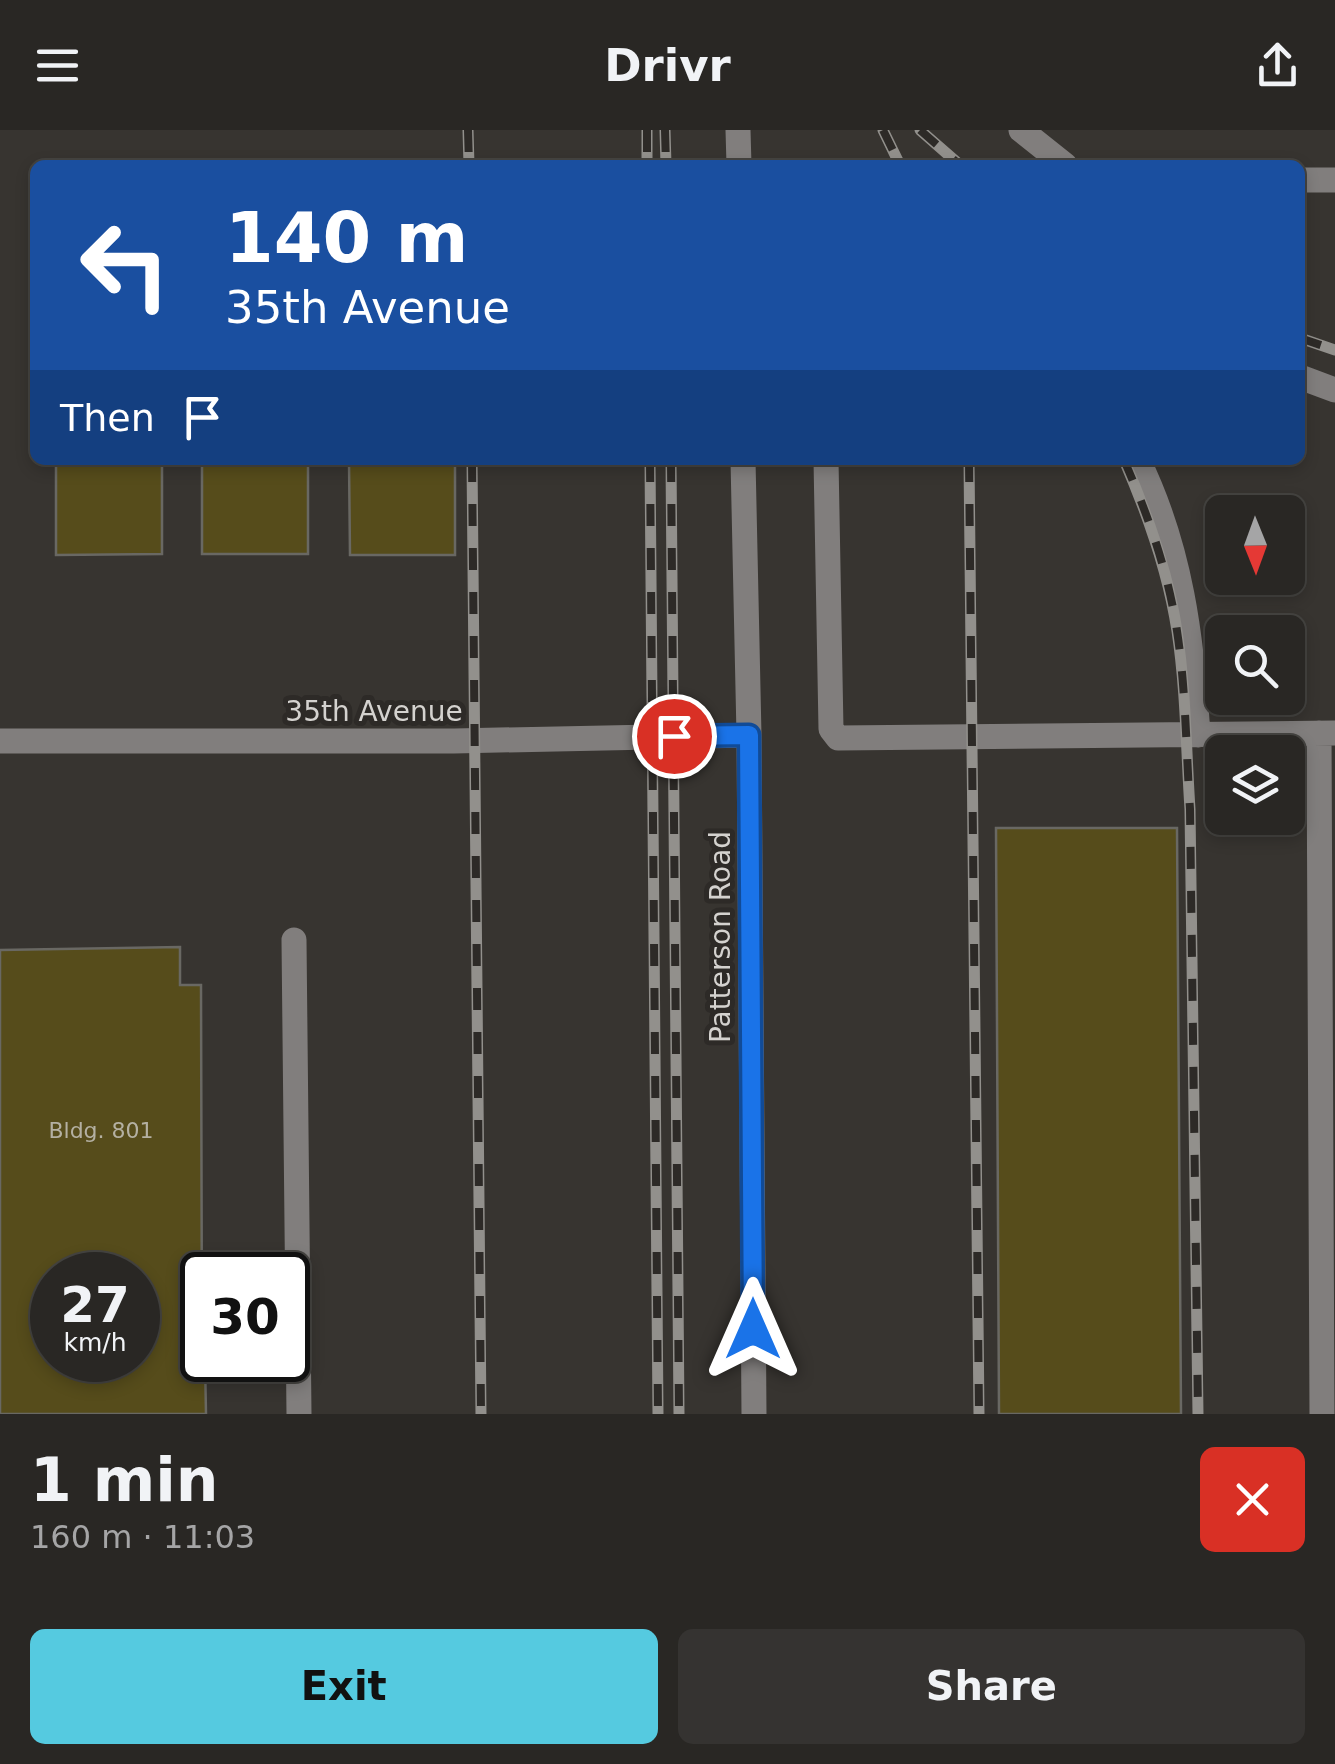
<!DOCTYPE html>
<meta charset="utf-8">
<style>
:root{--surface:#292724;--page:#353331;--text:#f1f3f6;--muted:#a5a5a6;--line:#454441;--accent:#55cae0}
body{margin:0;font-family:"DejaVu Sans",sans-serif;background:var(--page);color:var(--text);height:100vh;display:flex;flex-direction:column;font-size:38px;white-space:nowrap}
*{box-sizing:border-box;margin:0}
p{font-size:32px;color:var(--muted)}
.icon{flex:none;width:55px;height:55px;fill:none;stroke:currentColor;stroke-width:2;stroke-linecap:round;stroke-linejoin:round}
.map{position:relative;height:1284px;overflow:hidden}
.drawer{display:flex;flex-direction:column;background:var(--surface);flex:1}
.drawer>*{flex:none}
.banner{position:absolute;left:30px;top:30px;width:1275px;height:305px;border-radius:15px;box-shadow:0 5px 15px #0003,0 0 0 2px var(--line);background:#1a4fa0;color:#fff;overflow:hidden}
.needle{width:65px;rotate:179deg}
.buttons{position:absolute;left:1205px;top:365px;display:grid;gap:20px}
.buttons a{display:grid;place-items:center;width:100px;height:100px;border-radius:15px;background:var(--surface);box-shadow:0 5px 15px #0003,0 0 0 2px var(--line);font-size:50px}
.speed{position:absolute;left:30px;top:1122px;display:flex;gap:20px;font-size:50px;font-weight:700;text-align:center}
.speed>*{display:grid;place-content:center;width:130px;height:130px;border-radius:50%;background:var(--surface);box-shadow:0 5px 15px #0003,0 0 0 2px var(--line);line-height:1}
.speed small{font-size:25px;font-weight:400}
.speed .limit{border:5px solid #111;border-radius:15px;background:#fff;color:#111}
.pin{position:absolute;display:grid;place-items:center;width:85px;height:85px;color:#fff;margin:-42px;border:5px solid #fff;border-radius:50%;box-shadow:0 2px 10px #0007}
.me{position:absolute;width:110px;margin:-55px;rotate:0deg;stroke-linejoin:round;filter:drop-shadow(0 0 8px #0008)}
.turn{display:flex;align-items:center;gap:35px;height:210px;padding:0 30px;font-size:45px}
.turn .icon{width:130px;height:130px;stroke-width:2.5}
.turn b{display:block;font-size:70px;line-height:85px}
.then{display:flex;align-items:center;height:95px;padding:0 30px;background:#0003;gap:20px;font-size:38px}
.round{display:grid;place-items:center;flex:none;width:105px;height:105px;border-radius:15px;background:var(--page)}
.headline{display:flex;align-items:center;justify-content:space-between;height:170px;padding:0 30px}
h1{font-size:60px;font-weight:800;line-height:75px}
.cta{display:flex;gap:20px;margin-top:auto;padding:20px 30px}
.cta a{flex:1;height:115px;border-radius:15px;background:var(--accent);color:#111;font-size:40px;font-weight:800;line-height:115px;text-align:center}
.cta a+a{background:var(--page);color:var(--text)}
header{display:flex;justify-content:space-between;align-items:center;height:130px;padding:0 30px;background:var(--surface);font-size:45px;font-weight:800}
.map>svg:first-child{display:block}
</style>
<header><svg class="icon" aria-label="menu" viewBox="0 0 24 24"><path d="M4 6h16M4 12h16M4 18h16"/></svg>Drivr<svg class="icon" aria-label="share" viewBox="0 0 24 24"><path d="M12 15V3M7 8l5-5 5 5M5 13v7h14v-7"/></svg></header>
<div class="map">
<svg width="1335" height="1284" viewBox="0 0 1335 1284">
<rect width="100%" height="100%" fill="#373430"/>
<!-- building -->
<path fill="#564c1b" stroke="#696863" stroke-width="2.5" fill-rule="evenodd" d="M56,330H162V424L56,425Z
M202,330H308V424H202Z
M349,330H455V425H350Z
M996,698H1177L1181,1284H999Z
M180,817V855H201L202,1230H205L206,1284H0V820ZM52,1145H138V1230H52Z"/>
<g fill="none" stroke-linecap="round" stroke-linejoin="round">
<!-- minor -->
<path stroke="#817e7d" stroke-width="25" d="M738,0L739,35
M1021,0L1065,35
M1300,50H1335
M1300,247L1335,260
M743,330L749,605L754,1284
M826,330L831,599L838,608L1335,603
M1138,330C1181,418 1192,508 1198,605
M1319,603L1322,1284
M0,611H454L749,605
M294,810L299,1284"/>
<!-- rail casing -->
<g stroke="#92908c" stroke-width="11">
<path id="rail" d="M468,0L469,35
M647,0V35
M665,0L666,35
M883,0L900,35
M920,0L960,35
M1300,208L1335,220
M472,330L481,1284
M650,330L658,1284
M671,330L679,1284
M969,330L979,1284
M1124,330C1148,385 1168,441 1177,501C1186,560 1186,620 1190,679L1198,1284"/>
</g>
<!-- rail -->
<use href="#rail" stroke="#2d2a27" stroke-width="8" stroke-dasharray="22" stroke-linecap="butt"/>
</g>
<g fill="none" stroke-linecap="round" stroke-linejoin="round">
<!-- route casing -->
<g stroke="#114b97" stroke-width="25">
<path id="route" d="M674,606L749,605L753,1199"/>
</g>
<!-- route -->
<use href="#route" stroke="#1a73e8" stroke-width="18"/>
</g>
<g text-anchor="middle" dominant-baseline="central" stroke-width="10" stroke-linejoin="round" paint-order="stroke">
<!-- number labels -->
<g font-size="22" fill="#b4b0a2">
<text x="101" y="1000">Bldg. 801</text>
</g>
<!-- street labels -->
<g font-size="28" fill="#d4d2cf" stroke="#2d2a27">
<text x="374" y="581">35th Avenue</text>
<text transform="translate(720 807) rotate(-90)">Patterson Road</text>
</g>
</g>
</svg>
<div class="buttons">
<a><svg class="needle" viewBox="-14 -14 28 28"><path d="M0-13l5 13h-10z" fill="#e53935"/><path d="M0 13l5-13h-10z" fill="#a5a5a6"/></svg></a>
<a><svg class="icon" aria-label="search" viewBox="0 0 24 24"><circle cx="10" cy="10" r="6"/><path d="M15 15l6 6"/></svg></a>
<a><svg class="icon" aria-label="layers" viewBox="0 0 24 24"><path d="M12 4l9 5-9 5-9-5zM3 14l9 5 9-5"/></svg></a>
</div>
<div class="speed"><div>27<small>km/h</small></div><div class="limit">30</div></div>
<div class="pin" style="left:674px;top:606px;background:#d93025"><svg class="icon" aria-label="arrive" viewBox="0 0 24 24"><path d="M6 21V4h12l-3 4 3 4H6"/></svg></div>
<svg class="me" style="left:753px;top:1199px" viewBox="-20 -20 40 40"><path d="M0-17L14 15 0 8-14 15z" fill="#1a73e8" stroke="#fff" stroke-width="4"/></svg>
<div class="banner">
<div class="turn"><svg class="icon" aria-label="left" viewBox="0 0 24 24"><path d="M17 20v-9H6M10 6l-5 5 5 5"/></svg><div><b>140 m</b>35th Avenue</div></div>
<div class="then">Then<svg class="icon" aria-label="arrive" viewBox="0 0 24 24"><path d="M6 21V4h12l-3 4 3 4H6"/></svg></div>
</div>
</div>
<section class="drawer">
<div class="headline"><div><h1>1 min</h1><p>160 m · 11:03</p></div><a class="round" style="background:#d93025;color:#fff"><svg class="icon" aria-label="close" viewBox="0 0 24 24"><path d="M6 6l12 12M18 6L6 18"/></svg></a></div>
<div class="cta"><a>Exit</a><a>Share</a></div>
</section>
